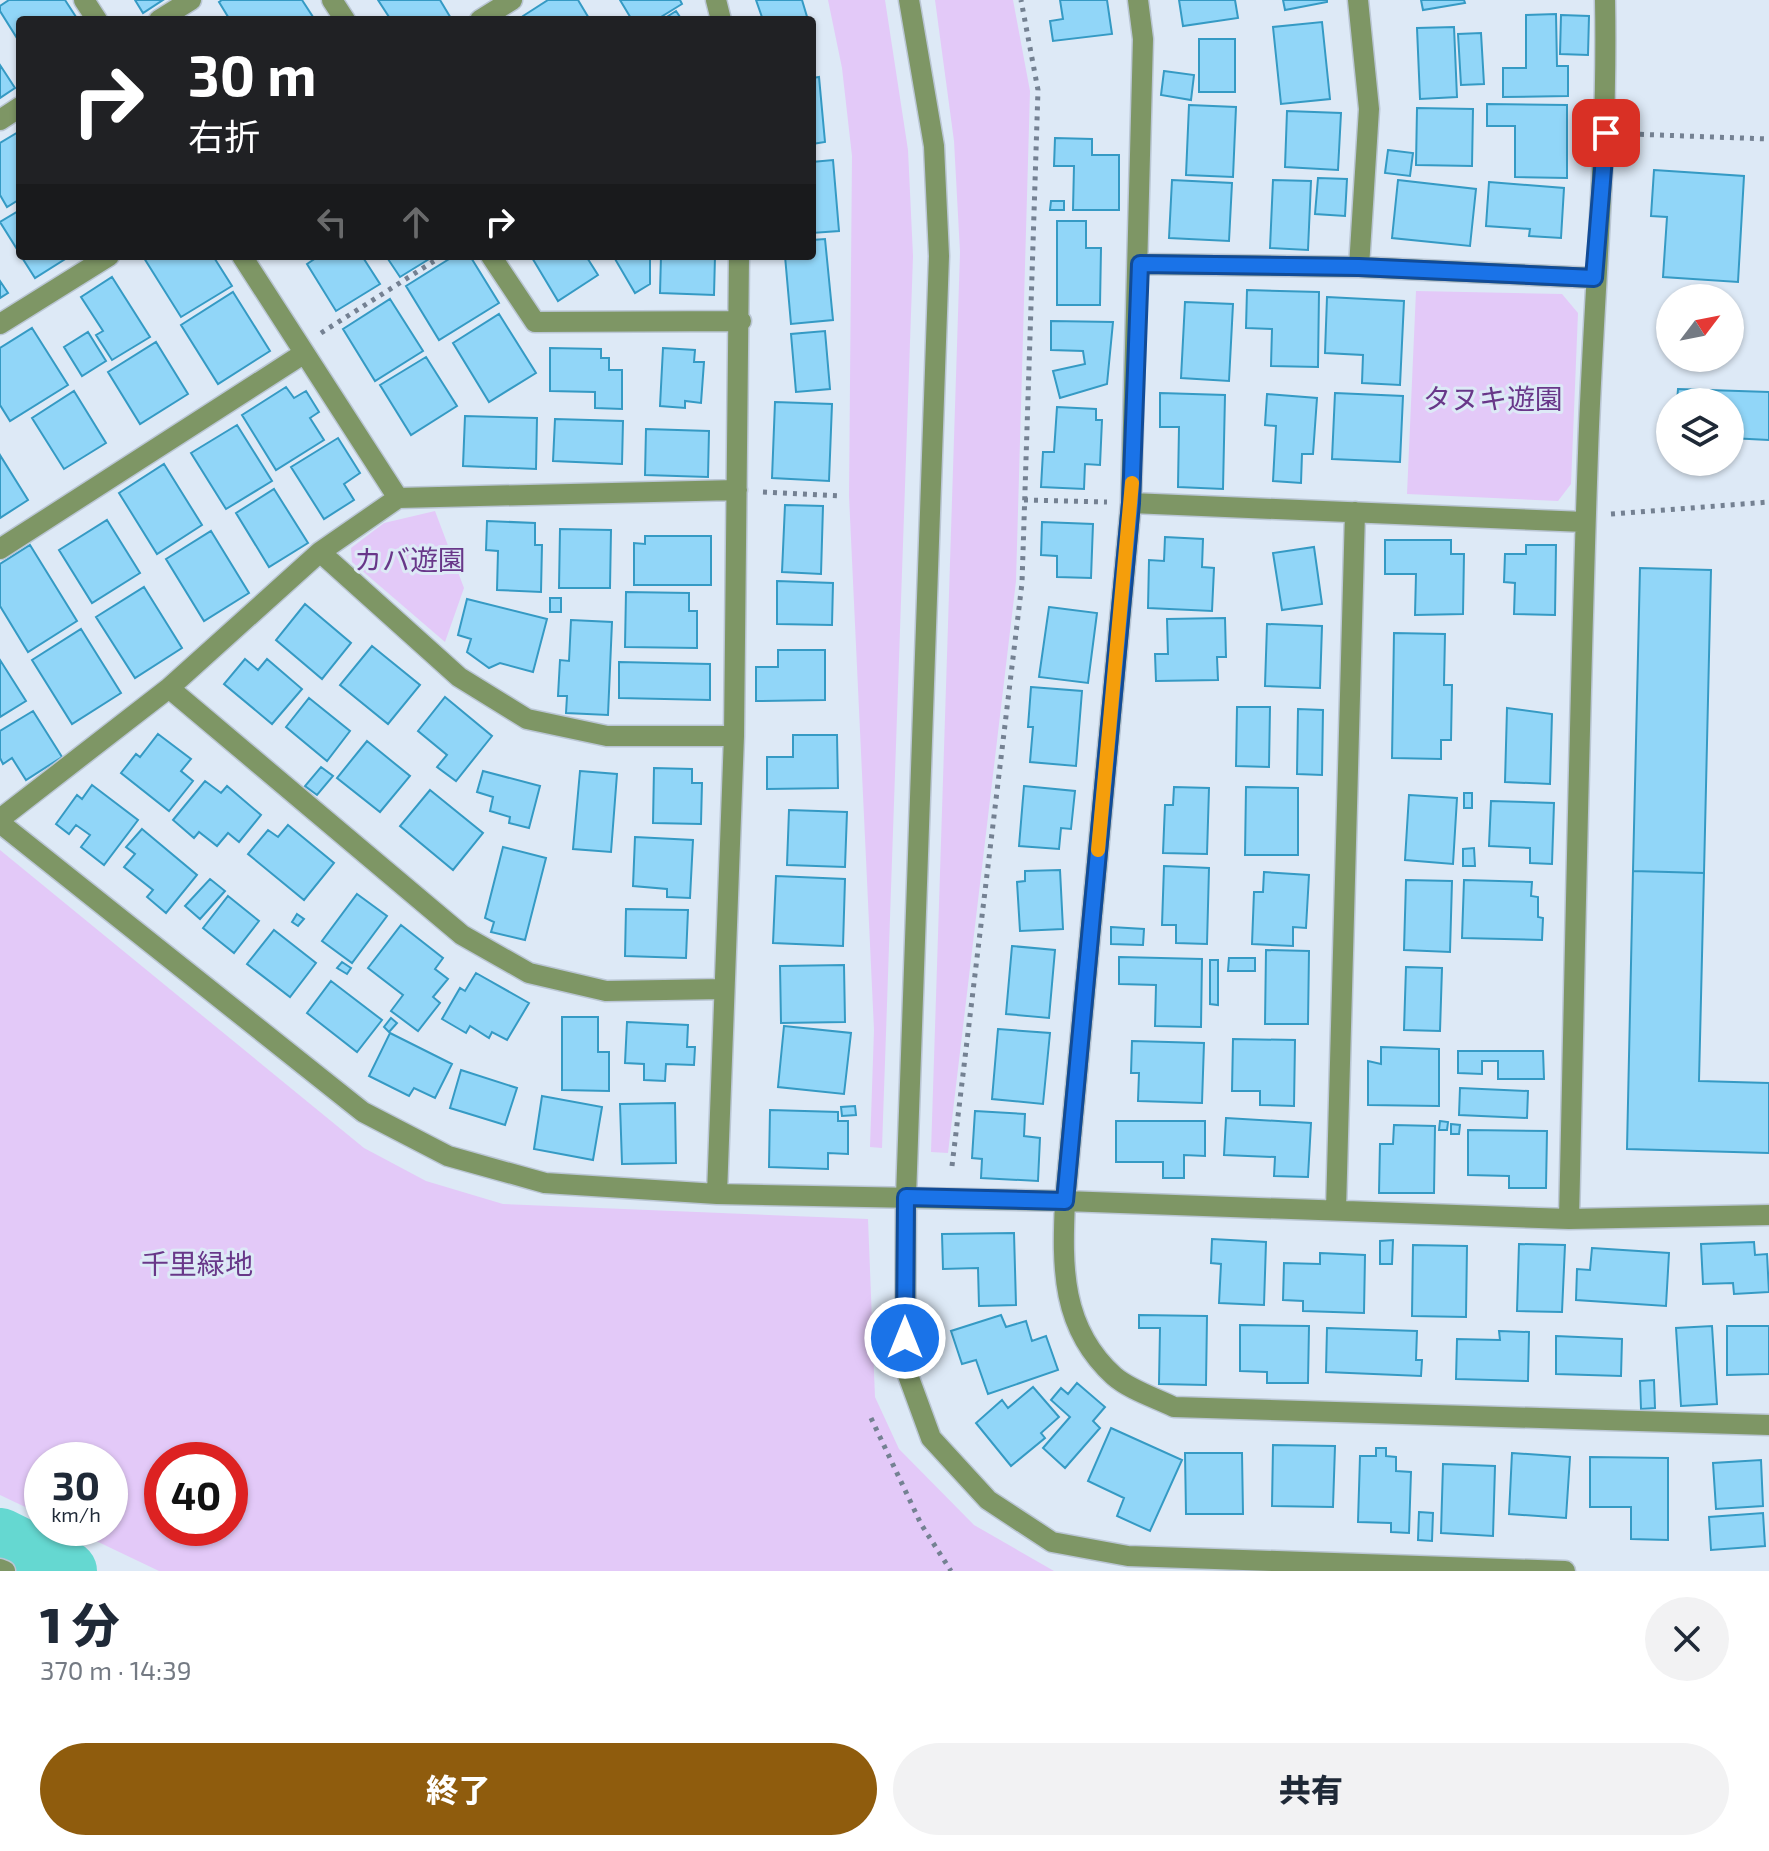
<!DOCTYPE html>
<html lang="ja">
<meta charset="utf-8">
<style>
:root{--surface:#fff;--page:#f2f2f3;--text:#1f2937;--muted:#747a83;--accent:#8f5c0d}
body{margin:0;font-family:"Exo 2","Noto Sans JP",sans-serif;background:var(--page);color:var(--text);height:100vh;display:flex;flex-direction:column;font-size:30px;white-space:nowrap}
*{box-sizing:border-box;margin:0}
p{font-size:26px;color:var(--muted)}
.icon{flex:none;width:44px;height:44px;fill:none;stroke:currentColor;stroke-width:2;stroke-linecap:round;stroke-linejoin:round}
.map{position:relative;height:1571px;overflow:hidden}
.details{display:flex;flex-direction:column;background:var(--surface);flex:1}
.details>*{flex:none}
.hud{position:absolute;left:16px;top:16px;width:800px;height:244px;border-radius:8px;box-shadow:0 2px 6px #0004;background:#202124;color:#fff;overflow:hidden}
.needle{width:52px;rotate:58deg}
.tools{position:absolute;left:1656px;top:284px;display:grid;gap:16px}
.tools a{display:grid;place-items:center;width:88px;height:88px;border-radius:50%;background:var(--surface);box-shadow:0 2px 6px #0004;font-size:40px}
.speed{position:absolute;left:24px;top:1442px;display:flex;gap:16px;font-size:40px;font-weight:700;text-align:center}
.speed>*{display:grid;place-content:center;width:104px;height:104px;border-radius:50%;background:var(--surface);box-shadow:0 2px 6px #0004;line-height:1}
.speed small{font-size:20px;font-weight:400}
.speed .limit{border:12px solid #d22;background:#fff;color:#111}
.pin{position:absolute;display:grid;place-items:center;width:68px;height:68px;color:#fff;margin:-34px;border-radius:16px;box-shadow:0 4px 12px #0006}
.me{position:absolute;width:88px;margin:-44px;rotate:0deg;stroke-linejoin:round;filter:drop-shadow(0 0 6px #0008)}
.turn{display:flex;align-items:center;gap:28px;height:168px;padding:0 40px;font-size:36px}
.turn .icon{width:104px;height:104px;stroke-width:2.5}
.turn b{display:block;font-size:56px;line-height:68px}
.lanes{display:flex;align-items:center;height:76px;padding:0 40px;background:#0003;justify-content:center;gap:40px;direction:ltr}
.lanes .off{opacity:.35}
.round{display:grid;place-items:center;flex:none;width:84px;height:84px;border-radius:42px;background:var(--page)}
.summary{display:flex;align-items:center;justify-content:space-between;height:136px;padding:0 40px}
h1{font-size:48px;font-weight:800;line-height:60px}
.button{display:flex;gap:16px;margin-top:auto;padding:16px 40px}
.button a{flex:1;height:92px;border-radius:48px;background:var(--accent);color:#fff;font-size:32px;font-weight:800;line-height:92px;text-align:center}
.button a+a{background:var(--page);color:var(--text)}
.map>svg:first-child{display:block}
</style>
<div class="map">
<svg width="1769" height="1571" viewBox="0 0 1769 1571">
<rect width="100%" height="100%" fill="#dde9f6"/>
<!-- green -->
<path fill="#e3c9f8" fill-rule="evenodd" d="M828,0H885L908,150L913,256L882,1148L870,1147L874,1030L849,496L852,156L842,68Z
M935,0H1013L1030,91L1016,581L948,1153L931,1152L960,252L954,141Z
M1416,291L1562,294L1578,313L1571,484L1558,501L1407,494Z
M435,511L464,588L445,642L352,562L351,548L384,523Z
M0,850L364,1148L426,1181L503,1204L868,1219L875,1397L899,1449L974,1525L1054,1571H159L69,1528H110V1460H42V1515L0,1495ZM230,1460V1528H162V1460Z"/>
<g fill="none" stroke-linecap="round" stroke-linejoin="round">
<!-- river -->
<path stroke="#65d8d1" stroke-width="60" d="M0,1538L67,1571"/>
</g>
<!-- building -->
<path fill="#91d6f8" stroke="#359ac4" stroke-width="2" d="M9,0H65L78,20H20V43L0,11V6Z
M135,0H163L143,13Z
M222,0H302L315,20H230L219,2Z
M378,0H440L452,20H391Z
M548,0H578L590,20H525L523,16Z
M620,0H680L682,4L656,20H632Z
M756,0H802L808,20H763Z
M1060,0H1107L1112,34L1053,41L1050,21L1063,19Z
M1179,0H1235L1238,18L1183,26Z
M1283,0H1327V2L1285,10Z
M1421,0H1464L1465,3L1423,10Z
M676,11L682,20H662Z
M1556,14L1557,66H1568V96L1503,97V68H1526V15Z
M1561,15L1589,16L1588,55L1560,54Z
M1322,22L1330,99L1281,104L1273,27Z
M1454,27L1457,97L1420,99L1417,28Z
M1481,33L1484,84L1461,85L1458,34Z
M1199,39H1235V92H1199Z
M0,65L15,88L0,98Z
M1164,71L1194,75L1191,100L1161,95Z
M819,77L825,142L812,144V78Z
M1487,104L1567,105V178L1515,177V126H1487Z
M1189,105L1236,107L1233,177L1186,175Z
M1417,108L1473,109L1472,166L1416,165Z
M1287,111L1341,113L1338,170L1285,167Z
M20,131V199L7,207L0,195V143Z
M1055,138L1092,139V155H1119V210H1073L1074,166H1054Z
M1388,150L1413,153L1410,176L1385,173Z
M833,160L839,231L812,233V162Z
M1654,170L1744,176L1738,282L1663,277L1667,217L1651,216Z
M1318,178L1347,179L1345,216L1315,214Z
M1172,180L1232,183L1229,241L1169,238Z
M1273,180L1311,181L1308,250L1270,248Z
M1398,180L1476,189L1470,246L1392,238Z
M1489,182L1564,188L1561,238L1529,236L1530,229L1486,226Z
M1051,201H1064V210H1050Z
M20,210V254L0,222Z
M1057,221H1086V248H1101L1100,305H1057Z
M825,239L833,320L791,324L785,256H812V240Z
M21,256H70L35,278Z
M147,256H213L232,286L181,317L144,258Z
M319,256H362L380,284L336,311L307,264Z
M386,256H434L400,277Z
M454,256H470L499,303L439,340L406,286Z
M531,256H586L598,275L558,301Z
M621,256H650V284L635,293L615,259Z
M661,256H715L714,295L660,293Z
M112,277L150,337L112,360L96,335L103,331L81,297Z
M0,281L8,293L0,298Z
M1247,290L1319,292L1318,367L1271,366L1272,329L1246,328Z
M233,292L270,351L218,384L181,325Z
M1327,297L1404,301L1400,385L1362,383L1363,355L1325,353Z
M390,299L423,351L375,381L343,329Z
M1185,302L1233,304L1229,381L1181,378Z
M499,314L536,373L489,402L453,343Z
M1051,321L1113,322L1107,384L1060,398L1053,371L1085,364L1083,351L1051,350Z
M32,328L68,385L10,421L0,405V348Z
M825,331L830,389L796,392L791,334Z
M88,332L106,361L82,376L64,347Z
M156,342L188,394L140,424L108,372Z
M550,348L601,349V358H609V370H622V409L595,408V392L550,391Z
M663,348L695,350L694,362H704L701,403L685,401V408L660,406Z
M426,357L457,406L411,435L380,385Z
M286,387L294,398L306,391L319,412L310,418L324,440L276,470L242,415Z
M1678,389L1769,392V440L1730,438V402H1677Z
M74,391L106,443L64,469L32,418Z
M1160,393L1225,395L1223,489L1178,487L1179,427H1160Z
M1335,393L1403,396L1400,462L1332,459Z
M1267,394L1317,398L1313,454H1302L1301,483L1273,481L1276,426L1265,425Z
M775,402L832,404L829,481L772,478Z
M1057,407L1096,409V420H1102L1100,465L1085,464L1084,489L1041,487L1043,452H1054Z
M465,416L537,418L536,469L463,466Z
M555,419L623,421L622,464L553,461Z
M237,425L272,481L226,509L191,453Z
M646,429L709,431L708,477L645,475Z
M338,438L360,473L344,484L354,500L324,519L291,467Z
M0,455L28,500L0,518Z
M164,464L202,525L157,554L119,493Z
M274,489L308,543L269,567L236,513Z
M785,505L823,506L821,574L782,572Z
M107,520L140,573L92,603L59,550Z
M487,521L535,523V545H542L541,592L497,590L498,551L486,550Z
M1042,522L1093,524L1091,578L1057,577V556L1041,555Z
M560,529L611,530L610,588H559Z
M211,531L249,593L204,621L166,559Z
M645,536H711V585H634V543L645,544Z
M1165,537L1203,539L1202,567L1214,568L1212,611L1148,608L1149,560L1164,561Z
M1385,540H1451V554H1464L1463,614L1415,615L1416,574H1385Z
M30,545L77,621L28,652L0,606V564Z
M1526,545H1556L1555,615L1514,614L1515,583L1504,582L1505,554H1526Z
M1314,547L1322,604L1282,610L1273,553Z
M1640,568L1711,570L1704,873L1633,871Z
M777,581L833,583L832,625L777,624Z
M144,587L182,648L135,678L96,617Z
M626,592L689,593V611H697V648L625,647Z
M550,598H561V612H550Z
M467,599L547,619L533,672L500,663L489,668L467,652L471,639L458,635Z
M305,604L351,643L322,679L276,640Z
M1049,607L1097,613L1088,683L1039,677Z
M1225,618L1226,657H1217L1218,680L1156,681L1155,654H1168L1167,619Z
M571,620L612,622L608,715L566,713L567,696H558L560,660L569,661Z
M1267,624L1322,626L1320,688L1265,686Z
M81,629L121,693L72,724L32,660Z
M1394,633L1445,634L1444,685H1452L1451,740H1441V759L1392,758Z
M372,646L420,685L388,724L340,685Z
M778,650H825V700L756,701V667H778Z
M245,659L258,670L267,659L302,689L272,724L224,684Z
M0,660L26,701L0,717Z
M619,662L710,664V700L619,698Z
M1031,687L1082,691L1076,766L1030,762L1033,727H1028Z
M445,697L492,736L456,781L437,767L447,755L418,731Z
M309,698L350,731L327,761L286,727Z
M1237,707H1270L1269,767L1236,766Z
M1507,708L1552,714L1550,784L1505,782Z
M1298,709L1323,710L1322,775L1297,774Z
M33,711L62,757L26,780L12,758L3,764L0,758V731Z
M158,734L191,759L181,771L193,781L169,811L121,773L136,754L140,757Z
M793,735H837L838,788L767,789V757H793Z
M367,741L410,776L380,812L337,778Z
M321,767L333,776L317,795L305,786Z
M654,768L692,769V783H702L701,824L653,823Z
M483,771L540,786L529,828L509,823L510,817L490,811L493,797L477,792Z
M580,771L617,774L611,852L573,849Z
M205,781L221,793L227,786L261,815L239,842L228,833L217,846L199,832L194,838L173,820Z
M92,785L138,820L104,865L81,847L90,835L76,825L69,834L56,824L77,795L82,799Z
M1024,786L1075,791L1071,829L1061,828L1059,849L1019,846Z
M1174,787L1209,788L1207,854L1163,853L1165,805H1173Z
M1246,787L1298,788V855H1245Z
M430,790L483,833L453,870L400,826Z
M1464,793H1472V808H1464Z
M1409,795L1457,798L1453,864L1405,860Z
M1491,801L1554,803L1552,864L1530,863V848L1489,846Z
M789,810L847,812L845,867L787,865Z
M288,825L334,863L304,900L248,854L268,830L278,837Z
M142,829L197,875L166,913L147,897L153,890L124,867L135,854L126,847Z
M635,837L693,840L690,898L667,897V889L633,886Z
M503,847L546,858L525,940L491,932L494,922L485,918Z
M1474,848L1475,866H1463V849Z
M1164,866L1209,868L1207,944L1176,943V925H1162Z
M1060,870L1063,929L1020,931L1017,882L1025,881V871Z
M1633,871L1704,873L1699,1081L1769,1083V1153L1627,1149Z
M1264,872L1309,875L1306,928L1293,927V946L1252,944L1254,892H1263Z
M776,876L845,879L843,946L773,943Z
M210,879L225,891L200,919L185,906Z
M1406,880L1452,881L1450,952L1404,950Z
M1464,880L1532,882L1531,896L1538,897V917L1543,918L1542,940L1462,938Z
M357,894L387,916L352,963L322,941Z
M228,896L259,921L234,953L203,928Z
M626,909L688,910L686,958L625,956Z
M297,914L304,919L298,926L292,922Z
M401,925L443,958L435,969L448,979L433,997L440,1003L418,1031L391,1011L403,995L368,968Z
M1111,927L1144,929L1143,945L1111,944Z
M274,930L316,963L290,997L247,964Z
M1012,946L1055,950L1049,1018L1006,1014Z
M1266,950L1309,951L1308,1024H1265Z
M1119,957L1202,959L1201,1027L1155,1026L1156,985L1119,984Z
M1229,958H1255V971H1228Z
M1210,960H1218V1005L1210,1004Z
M342,962L351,968L347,974L337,968Z
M844,965L845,1022L781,1023L780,966Z
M1406,967L1442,968L1440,1031L1404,1030Z
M476,973L529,1003L507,1040L492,1032L489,1038L470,1026L466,1033L442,1019L460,988L465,991Z
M331,981L382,1020L357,1052L307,1013Z
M562,1017H598V1052H609V1091L562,1090Z
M391,1018L397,1023L389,1032L384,1027Z
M627,1022L688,1025L687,1047H695L694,1065L666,1064L665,1081L644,1080V1064L625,1063Z
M784,1026L851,1033L844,1094L778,1087Z
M998,1029L1050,1033L1043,1104L992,1099Z
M390,1033L452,1064L435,1098L414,1088L409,1096L369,1076Z
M1233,1039L1295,1040L1294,1106L1260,1105V1091H1232Z
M1132,1041L1204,1043L1202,1103L1138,1101L1139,1073H1131Z
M1381,1047L1439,1049V1106L1368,1105V1061L1381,1064Z
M1458,1051H1543L1544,1079H1498V1061H1482V1074L1458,1073Z
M461,1070L517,1088L505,1125L450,1108Z
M1460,1088L1528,1091L1527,1118L1459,1115Z
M542,1096L602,1107L593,1160L534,1149Z
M675,1103L676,1163L622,1164L620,1104Z
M855,1106L856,1115L842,1116L841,1107Z
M770,1110L838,1112V1121H848V1154L828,1153V1169L769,1167Z
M975,1111L1025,1114L1024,1136L1040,1138L1038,1181L981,1178L982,1159L972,1158Z
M1226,1118L1311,1123L1308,1177L1274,1176L1275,1157L1224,1155Z
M1116,1121H1205V1156L1184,1155V1178H1163V1162H1116Z
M1440,1121L1448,1122L1447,1130H1439Z
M1451,1124L1460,1125L1459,1134H1451Z
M1394,1125L1435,1126L1434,1193H1379L1380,1144H1393Z
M1468,1130L1547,1131L1546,1188H1509V1176L1468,1175Z
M1014,1233L1016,1305L979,1306L978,1268L943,1269L942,1234Z
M1212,1239L1266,1242L1264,1305L1219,1303L1221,1264L1211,1263Z
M1393,1240L1392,1264H1380V1241Z
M1754,1242L1755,1255L1767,1254L1769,1292L1734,1294L1733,1283L1703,1284L1701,1244Z
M1519,1244L1565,1245L1562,1312L1517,1311Z
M1413,1245L1467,1246L1466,1317L1412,1316Z
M1592,1248L1669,1253L1666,1306L1576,1300L1577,1269L1590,1270Z
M1320,1253L1365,1255L1364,1313L1303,1311V1301L1283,1300L1284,1263L1320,1264Z
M1001,1315L1006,1327L1026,1321L1032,1341L1046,1336L1058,1370L988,1394L976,1360L962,1364L951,1331Z
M1139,1315L1207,1316L1206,1385L1159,1384L1160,1328H1139Z
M1240,1325L1309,1326L1308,1383H1267V1372L1240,1371Z
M1712,1326L1717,1404L1681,1406L1676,1328Z
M1727,1326H1769V1374L1727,1375Z
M1327,1328L1417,1331L1416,1360H1422L1421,1376L1326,1372Z
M1499,1331L1529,1332L1528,1381L1456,1379L1457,1339L1500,1340Z
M1556,1336L1622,1339L1621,1376L1556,1374Z
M1654,1380L1655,1408L1641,1409L1640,1381Z
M1077,1383L1105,1407L1093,1421L1100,1428L1065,1468L1043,1448L1070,1417L1051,1400L1061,1388L1068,1394Z
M1033,1387L1059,1417L1041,1433L1045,1438L1011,1466L976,1423L1002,1400L1008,1408Z
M1111,1428L1182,1460L1150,1531L1117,1516L1124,1498L1088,1481Z
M1273,1445L1335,1446L1333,1507L1272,1506Z
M1376,1448H1386V1456L1396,1457V1471L1411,1472L1409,1533L1391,1532V1523L1358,1522L1360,1456H1376Z
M1185,1453H1242L1243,1514H1186Z
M1512,1453L1570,1457L1566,1518L1509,1514Z
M1590,1457L1668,1458V1540L1631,1539V1507H1590Z
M1761,1460L1763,1506L1716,1509L1713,1463Z
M1443,1464L1495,1466L1493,1536L1441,1533Z
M1419,1512L1433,1513L1432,1541L1418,1540Z
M1763,1513L1765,1546L1711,1550L1709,1517Z"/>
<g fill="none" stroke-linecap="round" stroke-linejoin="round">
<!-- minor casing -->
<g stroke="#bac6d4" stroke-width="23">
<path id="minor" d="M84,0L97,20
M332,0L345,20
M716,0L721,20
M1138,0L1143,39L1131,503L1065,1201C1062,1267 1061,1328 1114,1376C1130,1390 1156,1398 1174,1407L1769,1425
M1358,0L1369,109L1359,267
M159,20L191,0
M480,20L512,0
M0,120L20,107
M491,256L535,322L741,321
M1140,264L1359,267L1594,278
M0,324L109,256
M398,498L737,490
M1131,503L1585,522
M0,549L303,354
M320,552L459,677L527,719L607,736H734
M169,688L462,935L529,973L606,991L723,989
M0,819L169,688L320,552L398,498L242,256
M0,823L363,1112L448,1156L545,1183L717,1194L1065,1201L1569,1219L1769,1215
M717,1194L734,736L739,256
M1336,1210L1355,512
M1569,1219C1575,964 1579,708 1588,453C1593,302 1608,151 1605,0
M0,1569L5,1571"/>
</g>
<!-- tertiary casing -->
<g stroke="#bac6d4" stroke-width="23">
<path id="tertiary" d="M909,0L934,146L939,256L906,1197L905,1367L931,1438L988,1500L1052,1542L1128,1556L1565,1571"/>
</g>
<!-- path -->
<path stroke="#748192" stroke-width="5" stroke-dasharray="4 6" stroke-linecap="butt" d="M1630,134L1769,139
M321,333L442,256
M763,492L842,496
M1024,500L1107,502
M1611,514L1769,502
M952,1166L1022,583L1038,90L1021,0
M871,1418L921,1524L951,1571"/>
<!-- minor -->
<use href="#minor" stroke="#7e9665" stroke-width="20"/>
<!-- tertiary -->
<use href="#tertiary" stroke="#7e9665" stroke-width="20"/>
</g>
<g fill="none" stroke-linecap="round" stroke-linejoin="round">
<!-- route casing -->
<g stroke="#114b97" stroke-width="20">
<path id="route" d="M905,1338L906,1197L1065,1201L1131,503L1140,264L1359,267L1594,278L1606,133"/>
</g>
<!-- route -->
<use href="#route" stroke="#1a73e8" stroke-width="14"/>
<!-- slow -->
<path stroke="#f59e0b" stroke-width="14" d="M1098,850L1132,483"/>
</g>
<g text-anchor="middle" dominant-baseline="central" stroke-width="6" stroke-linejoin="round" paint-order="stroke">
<!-- park labels -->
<g font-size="28" fill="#683789" stroke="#dde9f6">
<text x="1493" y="398">タヌキ遊園</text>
<text x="410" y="559">カバ遊園</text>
<text x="197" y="1263">千里緑地</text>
</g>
</g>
</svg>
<div class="tools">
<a><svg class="needle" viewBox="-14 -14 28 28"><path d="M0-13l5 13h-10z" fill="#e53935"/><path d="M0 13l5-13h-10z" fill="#747a83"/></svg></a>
<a><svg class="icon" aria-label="layers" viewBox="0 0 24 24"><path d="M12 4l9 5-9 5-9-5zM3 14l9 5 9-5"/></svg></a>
</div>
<div class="speed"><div>30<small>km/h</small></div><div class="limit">40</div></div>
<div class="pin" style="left:1606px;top:133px;background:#d93025"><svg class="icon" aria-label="arrive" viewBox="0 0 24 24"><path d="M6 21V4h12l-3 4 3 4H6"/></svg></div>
<svg class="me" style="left:905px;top:1338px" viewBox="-20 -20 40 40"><circle r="17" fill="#1a73e8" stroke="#fff" stroke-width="3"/><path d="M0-11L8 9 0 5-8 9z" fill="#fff"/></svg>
<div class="hud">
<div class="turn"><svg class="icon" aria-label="right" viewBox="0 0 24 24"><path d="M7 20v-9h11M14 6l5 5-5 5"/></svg><div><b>30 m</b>右折</div></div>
<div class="lanes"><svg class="icon off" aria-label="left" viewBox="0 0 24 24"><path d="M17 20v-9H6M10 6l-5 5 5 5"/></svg><svg class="icon off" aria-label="ahead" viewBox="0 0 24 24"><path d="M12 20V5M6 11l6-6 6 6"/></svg><svg class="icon" aria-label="right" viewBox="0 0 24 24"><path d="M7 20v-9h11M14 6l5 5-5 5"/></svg></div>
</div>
</div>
<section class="details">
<div class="summary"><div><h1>1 分</h1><p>370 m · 14:39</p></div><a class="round"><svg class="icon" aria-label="close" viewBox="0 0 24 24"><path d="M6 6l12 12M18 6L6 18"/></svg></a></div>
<div class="button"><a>終了</a><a>共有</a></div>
</section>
